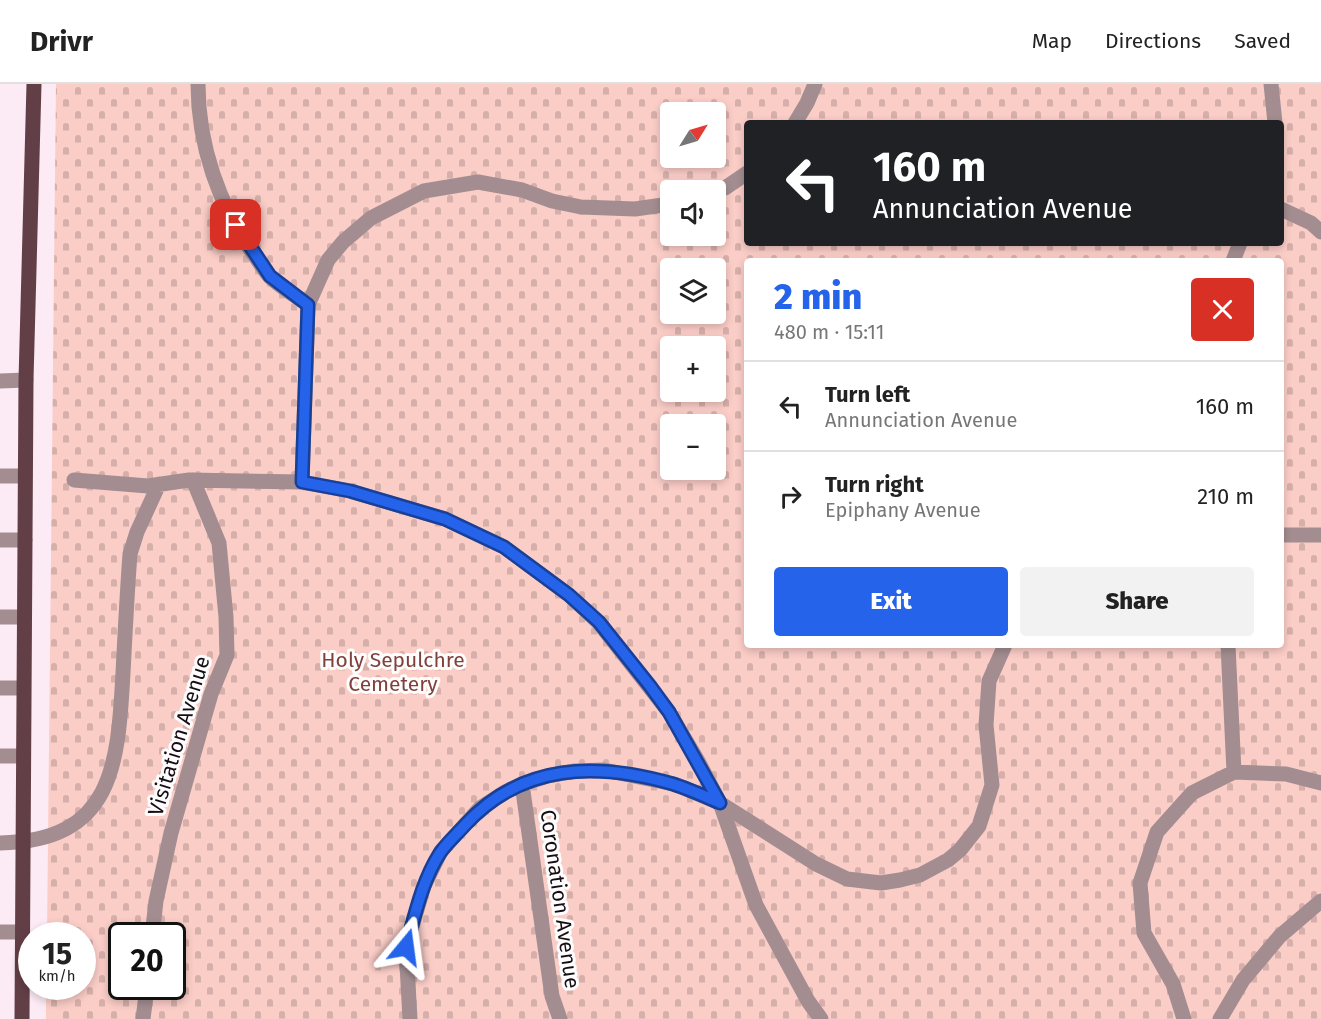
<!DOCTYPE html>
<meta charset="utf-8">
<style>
:root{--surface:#fff;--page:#f2f2f2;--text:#222;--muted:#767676;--line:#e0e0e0;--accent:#2563eb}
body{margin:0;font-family:"Fira Sans",sans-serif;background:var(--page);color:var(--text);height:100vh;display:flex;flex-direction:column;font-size:22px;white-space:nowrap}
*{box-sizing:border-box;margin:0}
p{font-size:20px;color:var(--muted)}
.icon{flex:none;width:33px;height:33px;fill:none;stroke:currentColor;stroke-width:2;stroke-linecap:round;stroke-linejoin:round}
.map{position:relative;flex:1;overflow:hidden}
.details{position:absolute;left:744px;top:174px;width:540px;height:390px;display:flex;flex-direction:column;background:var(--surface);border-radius:6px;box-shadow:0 3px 9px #0003}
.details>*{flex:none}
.guide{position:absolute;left:744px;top:36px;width:540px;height:126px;border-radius:6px;box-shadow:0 3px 9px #0003;background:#202124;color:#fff;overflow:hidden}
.needle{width:39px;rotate:53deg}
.tools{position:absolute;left:660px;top:18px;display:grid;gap:12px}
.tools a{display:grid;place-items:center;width:66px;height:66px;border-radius:6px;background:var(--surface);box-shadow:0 3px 9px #0003;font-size:30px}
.speed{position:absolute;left:18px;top:838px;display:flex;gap:12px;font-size:30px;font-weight:700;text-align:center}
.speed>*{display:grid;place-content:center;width:78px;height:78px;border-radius:50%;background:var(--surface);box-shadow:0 3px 9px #0003;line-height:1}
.speed small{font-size:15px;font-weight:400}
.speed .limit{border:3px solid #111;border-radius:9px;background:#fff;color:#111}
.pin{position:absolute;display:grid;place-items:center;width:51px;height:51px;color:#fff;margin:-26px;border-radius:12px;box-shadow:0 3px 9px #0006}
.me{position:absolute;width:66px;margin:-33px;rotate:16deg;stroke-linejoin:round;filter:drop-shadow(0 0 4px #0008)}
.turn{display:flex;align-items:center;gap:21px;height:126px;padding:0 30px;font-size:27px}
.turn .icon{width:78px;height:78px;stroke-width:2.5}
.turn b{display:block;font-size:42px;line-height:51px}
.round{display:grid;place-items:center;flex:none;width:63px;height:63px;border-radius:6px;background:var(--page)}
.headline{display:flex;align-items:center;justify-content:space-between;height:102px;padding:0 30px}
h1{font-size:36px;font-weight:800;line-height:45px;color:var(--accent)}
.action{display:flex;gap:12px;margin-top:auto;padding:12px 30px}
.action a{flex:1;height:69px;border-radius:6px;background:var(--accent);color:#fff;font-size:24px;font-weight:800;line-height:69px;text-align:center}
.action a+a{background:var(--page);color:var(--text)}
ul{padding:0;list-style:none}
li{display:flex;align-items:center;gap:18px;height:90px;padding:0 30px;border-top:2px solid var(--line)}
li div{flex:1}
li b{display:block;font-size:22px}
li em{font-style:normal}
header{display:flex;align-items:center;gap:36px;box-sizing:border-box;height:84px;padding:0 30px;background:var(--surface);border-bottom:2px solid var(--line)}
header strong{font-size:28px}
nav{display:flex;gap:33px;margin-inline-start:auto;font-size:21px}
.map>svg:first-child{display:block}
</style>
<header>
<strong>Drivr</strong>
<nav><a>Map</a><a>Directions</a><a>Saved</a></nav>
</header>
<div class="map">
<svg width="1321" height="935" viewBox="0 0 1321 935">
<defs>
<pattern id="cemetery-stones" width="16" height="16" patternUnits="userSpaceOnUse" patternTransform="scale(1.5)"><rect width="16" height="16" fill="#fbcdc7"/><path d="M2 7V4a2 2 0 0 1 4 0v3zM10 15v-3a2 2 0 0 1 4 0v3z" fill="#d6afaa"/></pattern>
</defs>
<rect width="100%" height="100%" fill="#fceaf4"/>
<!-- cemetery -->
<path fill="url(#cemetery-stones)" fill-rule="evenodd" d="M56,0H1321V935H46V903H82V852H47ZM670,28H716V74H670ZM747,39H1281V159H747ZM670,106H716V152H670ZM747,177H1281V561H747ZM670,184H716V230H670ZM670,262H716V308H670ZM670,340H716V386H670ZM122,852H172V903H122Z"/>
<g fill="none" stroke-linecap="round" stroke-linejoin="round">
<!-- minor -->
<path stroke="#a38d91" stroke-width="15" d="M198,0C198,61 219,122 255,172C260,179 265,188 271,194C282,204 296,212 308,221
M1271,0L1275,39
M795,39L807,19L815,0
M716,107L725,104L747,89
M1281,125L1311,139L1321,148
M1233,177L1240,159
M0,297L26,296
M0,392H25
M74,396L148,402L189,396L302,398L350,407L445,435L504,463L569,511L599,539L669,628L698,677L720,719L756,821L808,917L821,935
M302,398L308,221L328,176L343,158L371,134L424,107L478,98L522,106L552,117L581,123L635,125L670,120
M1281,451H1321
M0,456H25
M0,533H24
M1228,561L1234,688
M0,604H23
M0,672H23
M522,700L552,912L560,935
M0,759C113,757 118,682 123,589C125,550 127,510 130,470L137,448L159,400
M0,848H22
M152,852L156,817L171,749L211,610L227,571L226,533L219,459L193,396
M143,935L147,903
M410,935L406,863L424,802L441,767L480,724L505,708L522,700L547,692L575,687L604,686L674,700L720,719L816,780L847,795L881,799L900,796L920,791L948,776L960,766L979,742L992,701L986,641L989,597L1005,561
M1184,935L1173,900L1144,849L1140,799L1157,748L1192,709L1234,688L1286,690L1321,699
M1220,935L1243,896L1280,852L1321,817"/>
<!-- major -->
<path stroke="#623f46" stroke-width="15" d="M22,935L26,296L34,0"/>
</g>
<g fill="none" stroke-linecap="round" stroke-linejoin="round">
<!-- route casing -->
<g stroke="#184099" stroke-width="15">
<path id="route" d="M236,141L270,192L308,221L302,398L350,407L445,435L504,463L569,511L599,538L650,602L669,628L720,719C704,712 689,705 673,700C597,678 522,679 465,741C457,750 447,759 440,769C422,797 415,831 406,863"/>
</g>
<!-- route -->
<use href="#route" stroke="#2563eb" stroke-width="10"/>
</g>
<g text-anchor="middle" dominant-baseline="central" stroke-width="6" stroke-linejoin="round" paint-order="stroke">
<!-- park labels -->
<g font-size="21" fill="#80413b" stroke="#fdfdfd">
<text x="393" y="576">Holy Sepulchre<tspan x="393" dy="24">Cemetery</tspan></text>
</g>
<!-- street labels -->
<g font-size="21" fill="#160c12" stroke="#fdfdfd">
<text transform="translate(179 652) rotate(-73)">Visitation Avenue</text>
<text transform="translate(560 815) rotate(82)">Coronation Avenue</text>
</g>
</g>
</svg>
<div class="tools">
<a><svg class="needle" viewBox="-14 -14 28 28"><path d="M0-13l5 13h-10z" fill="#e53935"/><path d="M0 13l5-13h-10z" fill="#767676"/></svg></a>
<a><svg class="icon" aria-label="sound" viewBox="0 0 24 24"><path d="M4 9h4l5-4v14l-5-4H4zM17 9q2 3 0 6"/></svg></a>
<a><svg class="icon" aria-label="layers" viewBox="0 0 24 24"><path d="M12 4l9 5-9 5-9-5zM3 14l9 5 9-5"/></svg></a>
<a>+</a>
<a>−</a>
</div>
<div class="speed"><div>15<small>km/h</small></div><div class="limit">20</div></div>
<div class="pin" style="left:236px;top:141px;background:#d93025"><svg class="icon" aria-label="arrive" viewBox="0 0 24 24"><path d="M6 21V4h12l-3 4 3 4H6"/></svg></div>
<svg class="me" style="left:406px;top:863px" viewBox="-20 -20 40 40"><path d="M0-17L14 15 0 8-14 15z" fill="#2563eb" stroke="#fff" stroke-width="4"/></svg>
<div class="guide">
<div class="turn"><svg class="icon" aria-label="left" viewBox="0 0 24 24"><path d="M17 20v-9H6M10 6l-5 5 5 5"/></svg><div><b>160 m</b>Annunciation Avenue</div></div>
</div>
<section class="details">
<div class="headline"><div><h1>2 min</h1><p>480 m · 15:11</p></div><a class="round" style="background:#d93025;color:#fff"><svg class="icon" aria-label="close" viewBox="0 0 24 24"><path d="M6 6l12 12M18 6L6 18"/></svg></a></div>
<ul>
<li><svg class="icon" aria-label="left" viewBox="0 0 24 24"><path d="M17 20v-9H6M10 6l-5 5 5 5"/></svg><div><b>Turn left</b><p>Annunciation Avenue</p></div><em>160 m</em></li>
<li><svg class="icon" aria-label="right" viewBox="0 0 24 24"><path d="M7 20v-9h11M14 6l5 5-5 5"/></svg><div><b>Turn right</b><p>Epiphany Avenue</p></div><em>210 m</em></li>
</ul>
<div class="action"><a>Exit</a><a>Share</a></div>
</section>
</div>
